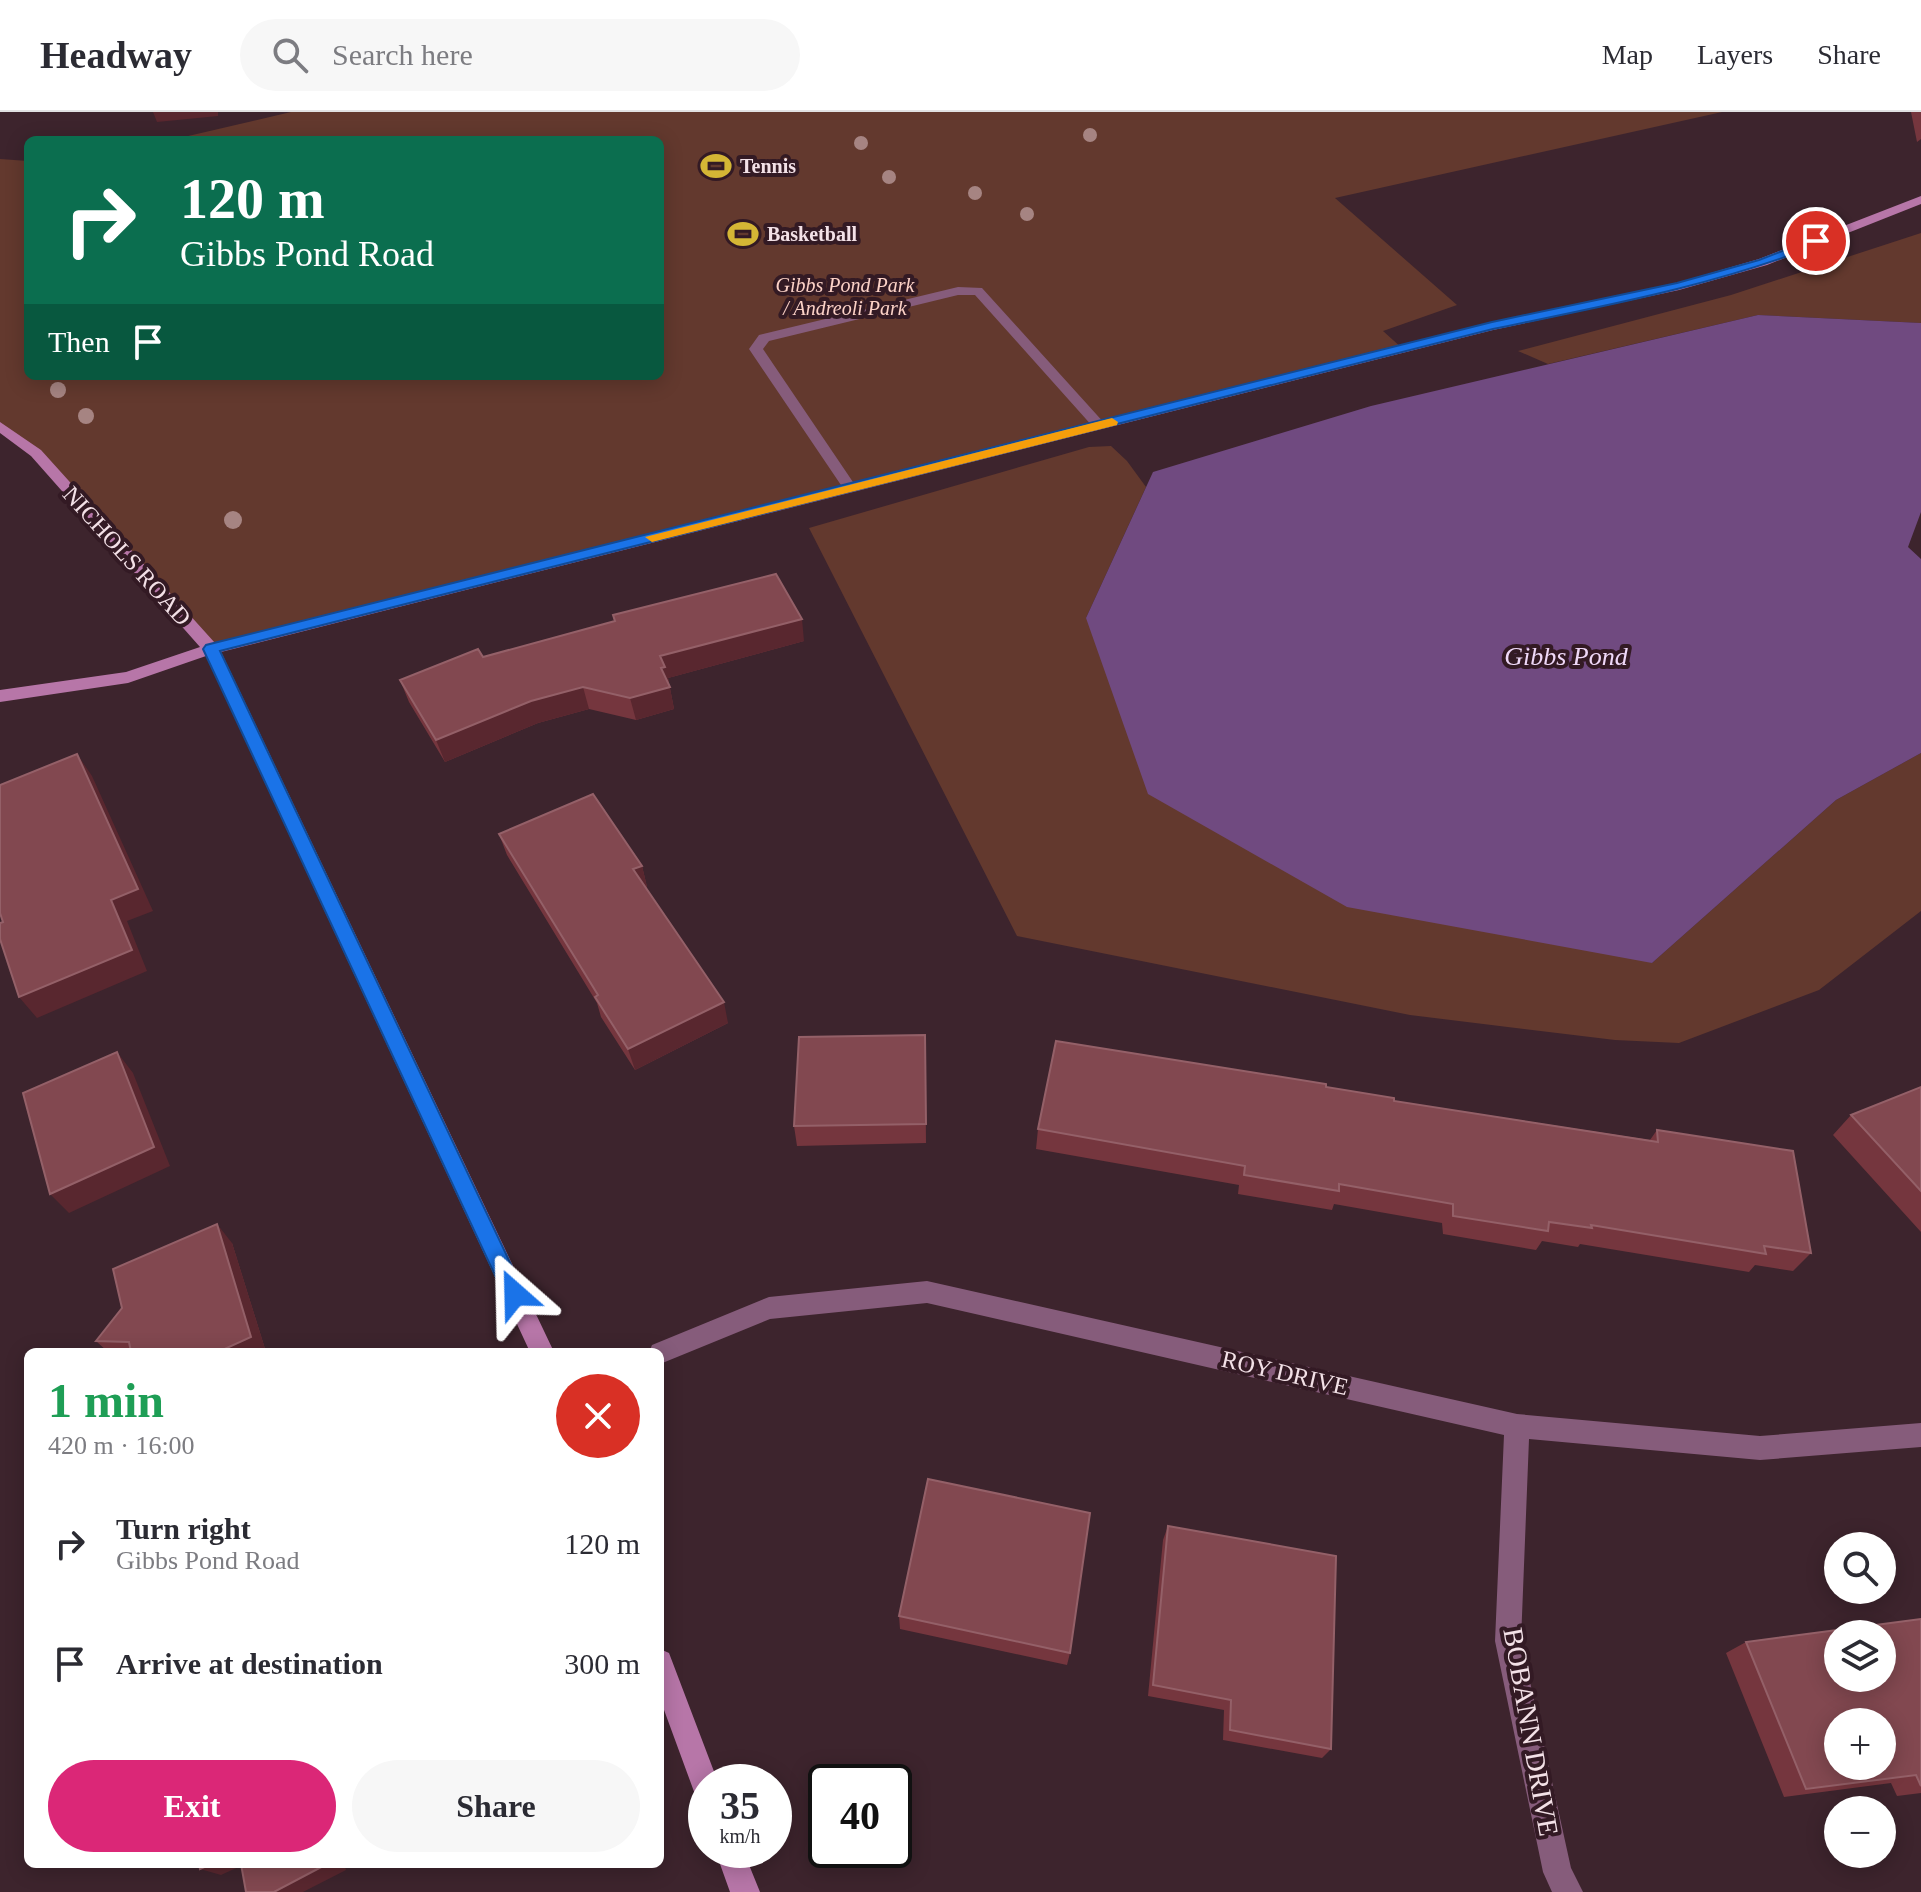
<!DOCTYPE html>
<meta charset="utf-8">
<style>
:root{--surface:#fff;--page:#f7f7f7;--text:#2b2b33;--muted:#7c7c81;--line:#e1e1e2;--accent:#db2777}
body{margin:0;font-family:"Times New Roman",serif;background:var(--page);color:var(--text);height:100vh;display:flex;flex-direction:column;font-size:30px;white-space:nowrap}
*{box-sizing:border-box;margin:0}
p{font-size:26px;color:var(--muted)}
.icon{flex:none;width:44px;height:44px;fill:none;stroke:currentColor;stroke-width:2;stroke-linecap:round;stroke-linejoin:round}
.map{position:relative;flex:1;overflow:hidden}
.panel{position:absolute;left:24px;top:1236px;width:640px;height:520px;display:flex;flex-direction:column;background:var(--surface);border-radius:12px;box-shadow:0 4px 20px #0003}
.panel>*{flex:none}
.hud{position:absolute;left:24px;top:24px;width:640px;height:244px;border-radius:12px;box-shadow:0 4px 20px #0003;background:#0b6e4f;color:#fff;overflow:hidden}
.tools{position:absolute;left:1824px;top:1420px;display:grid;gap:16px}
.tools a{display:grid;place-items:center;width:72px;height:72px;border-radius:50%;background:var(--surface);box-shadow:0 4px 20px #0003;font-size:40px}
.speed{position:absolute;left:688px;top:1652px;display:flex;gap:16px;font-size:40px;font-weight:700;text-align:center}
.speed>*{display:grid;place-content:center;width:104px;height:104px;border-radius:50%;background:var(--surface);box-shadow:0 4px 20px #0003;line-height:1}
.speed small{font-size:20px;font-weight:400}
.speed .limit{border:4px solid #111;border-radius:12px;background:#fff;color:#111}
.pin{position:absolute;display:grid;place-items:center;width:68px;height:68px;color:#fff;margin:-34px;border:4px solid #fff;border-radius:50%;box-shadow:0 2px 8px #0007}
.me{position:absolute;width:88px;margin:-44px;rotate:335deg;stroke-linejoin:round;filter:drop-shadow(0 0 6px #0008)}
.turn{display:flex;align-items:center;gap:28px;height:168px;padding:0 24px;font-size:36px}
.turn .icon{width:104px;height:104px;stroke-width:2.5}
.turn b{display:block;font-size:56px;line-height:68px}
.then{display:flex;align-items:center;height:76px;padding:0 24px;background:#0003;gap:16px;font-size:30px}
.round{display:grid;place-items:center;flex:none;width:84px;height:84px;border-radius:42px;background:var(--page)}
.overview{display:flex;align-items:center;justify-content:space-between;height:136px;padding:0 24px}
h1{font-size:48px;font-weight:800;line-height:60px;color:#1e9e55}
.action{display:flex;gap:16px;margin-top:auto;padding:16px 24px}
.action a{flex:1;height:92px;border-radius:48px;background:var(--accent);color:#fff;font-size:32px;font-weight:800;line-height:92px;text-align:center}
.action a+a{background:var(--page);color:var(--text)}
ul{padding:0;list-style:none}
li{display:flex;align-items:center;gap:24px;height:120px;padding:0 24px}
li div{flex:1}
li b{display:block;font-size:30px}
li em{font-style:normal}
header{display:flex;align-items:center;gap:48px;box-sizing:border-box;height:112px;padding:0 40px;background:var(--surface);border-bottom:2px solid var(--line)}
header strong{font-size:38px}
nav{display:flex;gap:44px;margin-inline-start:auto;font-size:28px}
.search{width:560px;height:72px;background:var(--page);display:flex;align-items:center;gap:20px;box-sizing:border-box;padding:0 28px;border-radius:44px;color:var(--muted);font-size:30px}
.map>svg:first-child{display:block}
</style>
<header>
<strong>Headway</strong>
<div class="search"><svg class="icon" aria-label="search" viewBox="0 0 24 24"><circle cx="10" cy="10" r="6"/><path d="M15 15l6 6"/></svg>Search here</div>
<nav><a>Map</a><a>Layers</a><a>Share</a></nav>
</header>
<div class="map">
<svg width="1921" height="1780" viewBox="0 0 1921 1780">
<rect width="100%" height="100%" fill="#3d242d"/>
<!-- green -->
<path fill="#63392e" d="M291,0H1722L1335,86L1457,193L1383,219L1403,237L211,537L36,341L0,314V47L28,49V264H660V28H171Z
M1921,121V211L1758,203L1548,252L1518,239L1731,183Z
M1111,334L1127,349L1146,375L1086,506L1652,851L1836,688L1921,641V799L1819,878L1679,931L1615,928L1410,903L1017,824L809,416L1089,335Z"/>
<!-- water -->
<path fill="#704a80" d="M1758,203L1921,211V400L1908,435L1921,447V641L1836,688L1652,851L1347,795L1148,682L1086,506L1153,360L1371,294Z"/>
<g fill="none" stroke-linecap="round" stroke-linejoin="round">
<!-- lane -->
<path fill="#865c7b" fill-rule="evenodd" d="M958,175L982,176L1106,313L1094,316L975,183H958L769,229L763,237L857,376L855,379H845L749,237L759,223Z"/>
<!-- street -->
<path fill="#865c7b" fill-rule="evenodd" d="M927,1169L1517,1302L1760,1324L1921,1311V1335L1760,1348L1529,1327L1521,1529L1571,1756L1583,1780H1552L1543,1760L1495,1529L1504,1323L927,1191L770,1207L660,1252V1240H649L652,1233L769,1185Z"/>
<!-- secondary -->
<path fill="#b776a8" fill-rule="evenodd" d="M1921,84V92L1767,153L1679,178L1493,218L221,540L554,1240H530L206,544L128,571L0,590V578L126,560L200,535L31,344L0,321V310L41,338L215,531L1492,210L1677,171L1759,147Z
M660,1537L669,1541L718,1670H706V1689L696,1685L660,1587Z
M715,1738H743L760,1780H730Z"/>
</g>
<!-- trees -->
<g fill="#a68482">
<circle cx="1090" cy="23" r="7"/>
<circle cx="861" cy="31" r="7"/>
<circle cx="889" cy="65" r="7"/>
<circle cx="975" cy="81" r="7"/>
<circle cx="1027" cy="102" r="7"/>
<circle cx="58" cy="278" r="8"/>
<circle cx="86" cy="304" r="8"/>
<circle cx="233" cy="408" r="9"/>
</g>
<!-- wall -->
<path fill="#75363e" d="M1911,0H1921V27L1917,30Z
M613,503L804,529L668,566L674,597L636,608L589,597L538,611L445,650L409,590L400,568L614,509Z
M499,722L642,754L647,775L646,776L728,911L635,958L601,905L597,891L507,743Z
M925,923L926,1031L797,1034L794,1014Z
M1326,975L1394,989L1650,1028L1657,1018L1811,1141L1793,1159L1755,1153L1749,1160L1580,1132L1578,1135L1542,1129L1536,1138L1443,1122L1442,1111L1334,1092L1332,1098L1238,1082L1239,1073L1036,1037L1038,1017Z
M1921,975V1120L1833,1023L1851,1003Z
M232,1131L266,1240H108L96,1229Z
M1168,1414L1331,1637L1322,1646L1223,1628L1224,1598L1148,1584L1163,1428Z
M899,1504L1070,1541L1067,1553L900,1517Z
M1921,1507V1681L1897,1684L1891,1671L1784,1685L1726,1541L1746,1530Z"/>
<!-- shaded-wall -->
<path fill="#59272f" d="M153,0H218V4L157,10Z
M802,507L804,529L668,566L674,597L636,608L630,586L661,556L660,544Z
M583,575L589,597L538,611L445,650L436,628L531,589Z
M77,642L92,664L153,799L127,809L147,859L37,906L19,885Z
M642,754L647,775L639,779L633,757Z
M724,890L728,911L635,958L628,937Z
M117,940L133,961L170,1054L69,1101L50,1082Z
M217,1112L232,1131L266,1240H218Z
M211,1752H245L221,1763L200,1757Z
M327,1752H344L346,1758L303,1780H274Z"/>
<!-- building -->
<path fill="#824850" stroke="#946068" stroke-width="2" fill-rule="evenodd" d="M776,462L802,507L660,544L665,555L661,556L670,575L630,586L583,575L531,589L436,628L400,568L478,537L483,545L615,509L613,503Z
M77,642L138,777L111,788L132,838L19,885L0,827V811L3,810L0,801V673Z
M593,682L642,754L633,757L724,890L628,937L595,885L598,883L499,722Z
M925,923L926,1012L794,1014L799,925Z
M1056,929L1326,972V975L1394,986V989L1658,1030L1657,1018L1793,1039L1811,1141L1764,1134L1766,1142L1591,1113L1592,1116L1549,1110L1548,1119L1453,1104V1092L1339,1072V1079L1244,1063L1245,1054L1038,1017Z
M117,940L154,1035L50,1082L23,981Z
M1921,975V1079L1851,1003Z
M217,1112L251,1225L218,1240H131L129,1230L96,1229L122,1196L113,1157Z
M928,1367L1090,1401L1070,1541L899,1504Z
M1168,1414L1336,1444L1331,1637L1230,1618L1231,1588L1153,1573Z
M1921,1507V1674L1916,1663L1806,1677L1746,1530ZM1838,1522H1882V1566H1838ZM1838,1610H1882V1654H1838Z
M199,1752H211L200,1757Z
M241,1752H327L274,1780H246Z"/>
<!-- route -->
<path fill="#1a73e8" stroke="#114b97" stroke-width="2" d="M1816,126L1821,129L1820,132C1714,174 1603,194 1493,217L220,539L525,1182L522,1189L515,1192L507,1189L203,537L206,533L1492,210L1677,171L1759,148Z"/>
<!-- slow -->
<path fill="#f59e0b" d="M1112,306L1118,310L1117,313L652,430L645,425Z"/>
<!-- icons -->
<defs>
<g id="stadium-bare" transform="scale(2.4)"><path d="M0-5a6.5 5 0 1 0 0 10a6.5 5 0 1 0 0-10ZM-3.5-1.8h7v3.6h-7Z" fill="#d4b635" stroke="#331a24" stroke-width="2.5" paint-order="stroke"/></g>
</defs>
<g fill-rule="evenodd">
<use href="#stadium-bare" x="716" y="54"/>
<use href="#stadium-bare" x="743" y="122"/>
</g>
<g text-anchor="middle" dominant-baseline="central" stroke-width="8" stroke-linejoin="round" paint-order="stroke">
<!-- far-poi labels -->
<g font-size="20" font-weight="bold" fill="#f3e1e7" stroke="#331a24" text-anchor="start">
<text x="740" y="54">Tennis</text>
<text x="767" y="122">Basketball</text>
</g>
<!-- far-park labels -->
<g font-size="20" font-style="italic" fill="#fcd2c7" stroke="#331a24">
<text x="845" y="173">Gibbs Pond Park<tspan x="845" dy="23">/ Andreoli Park</tspan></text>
</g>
<!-- street labels -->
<g font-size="24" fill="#f3e1e7" stroke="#331a24">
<text transform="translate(127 444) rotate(48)">NICHOLS ROAD</text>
<text transform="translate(1285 1261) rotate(13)">ROY DRIVE</text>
</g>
<!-- water labels -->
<g font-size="26" font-style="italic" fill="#efd8f8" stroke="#331a24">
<text x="1566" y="544">Gibbs Pond</text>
</g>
<!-- near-street labels -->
<g font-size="28" fill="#f3e1e7" stroke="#331a24">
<text transform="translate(1531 1620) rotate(80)">BOBANN DRIVE</text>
</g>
</g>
</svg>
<div class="tools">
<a><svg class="icon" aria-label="search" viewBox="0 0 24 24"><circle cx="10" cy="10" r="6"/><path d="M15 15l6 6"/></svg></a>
<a><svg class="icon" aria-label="layers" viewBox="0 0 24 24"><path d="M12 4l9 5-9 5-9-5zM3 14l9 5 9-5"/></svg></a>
<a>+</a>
<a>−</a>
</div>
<div class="speed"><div>35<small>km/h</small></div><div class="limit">40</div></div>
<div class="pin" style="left:1816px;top:129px;background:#d93025"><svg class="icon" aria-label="arrive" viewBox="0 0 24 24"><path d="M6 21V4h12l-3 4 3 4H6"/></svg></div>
<svg class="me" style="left:515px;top:1182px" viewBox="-20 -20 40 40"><path d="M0-17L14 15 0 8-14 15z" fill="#1a73e8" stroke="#fff" stroke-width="4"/></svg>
<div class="hud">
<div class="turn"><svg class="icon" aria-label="right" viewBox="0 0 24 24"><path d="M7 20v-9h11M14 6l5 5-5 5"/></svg><div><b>120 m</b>Gibbs Pond Road</div></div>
<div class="then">Then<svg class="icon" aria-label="arrive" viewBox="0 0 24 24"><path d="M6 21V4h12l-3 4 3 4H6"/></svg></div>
</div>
<section class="panel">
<div class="overview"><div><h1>1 min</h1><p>420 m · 16:00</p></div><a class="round" style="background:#d93025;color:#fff"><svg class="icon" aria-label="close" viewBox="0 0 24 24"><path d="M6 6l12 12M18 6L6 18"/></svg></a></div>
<ul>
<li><svg class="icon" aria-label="right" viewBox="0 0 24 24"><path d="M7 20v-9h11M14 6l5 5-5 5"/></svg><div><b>Turn right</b><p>Gibbs Pond Road</p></div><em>120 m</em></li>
<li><svg class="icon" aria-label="arrive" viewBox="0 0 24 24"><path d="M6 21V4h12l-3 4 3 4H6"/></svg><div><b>Arrive at destination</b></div><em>300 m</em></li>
</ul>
<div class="action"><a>Exit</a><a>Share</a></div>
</section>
</div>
